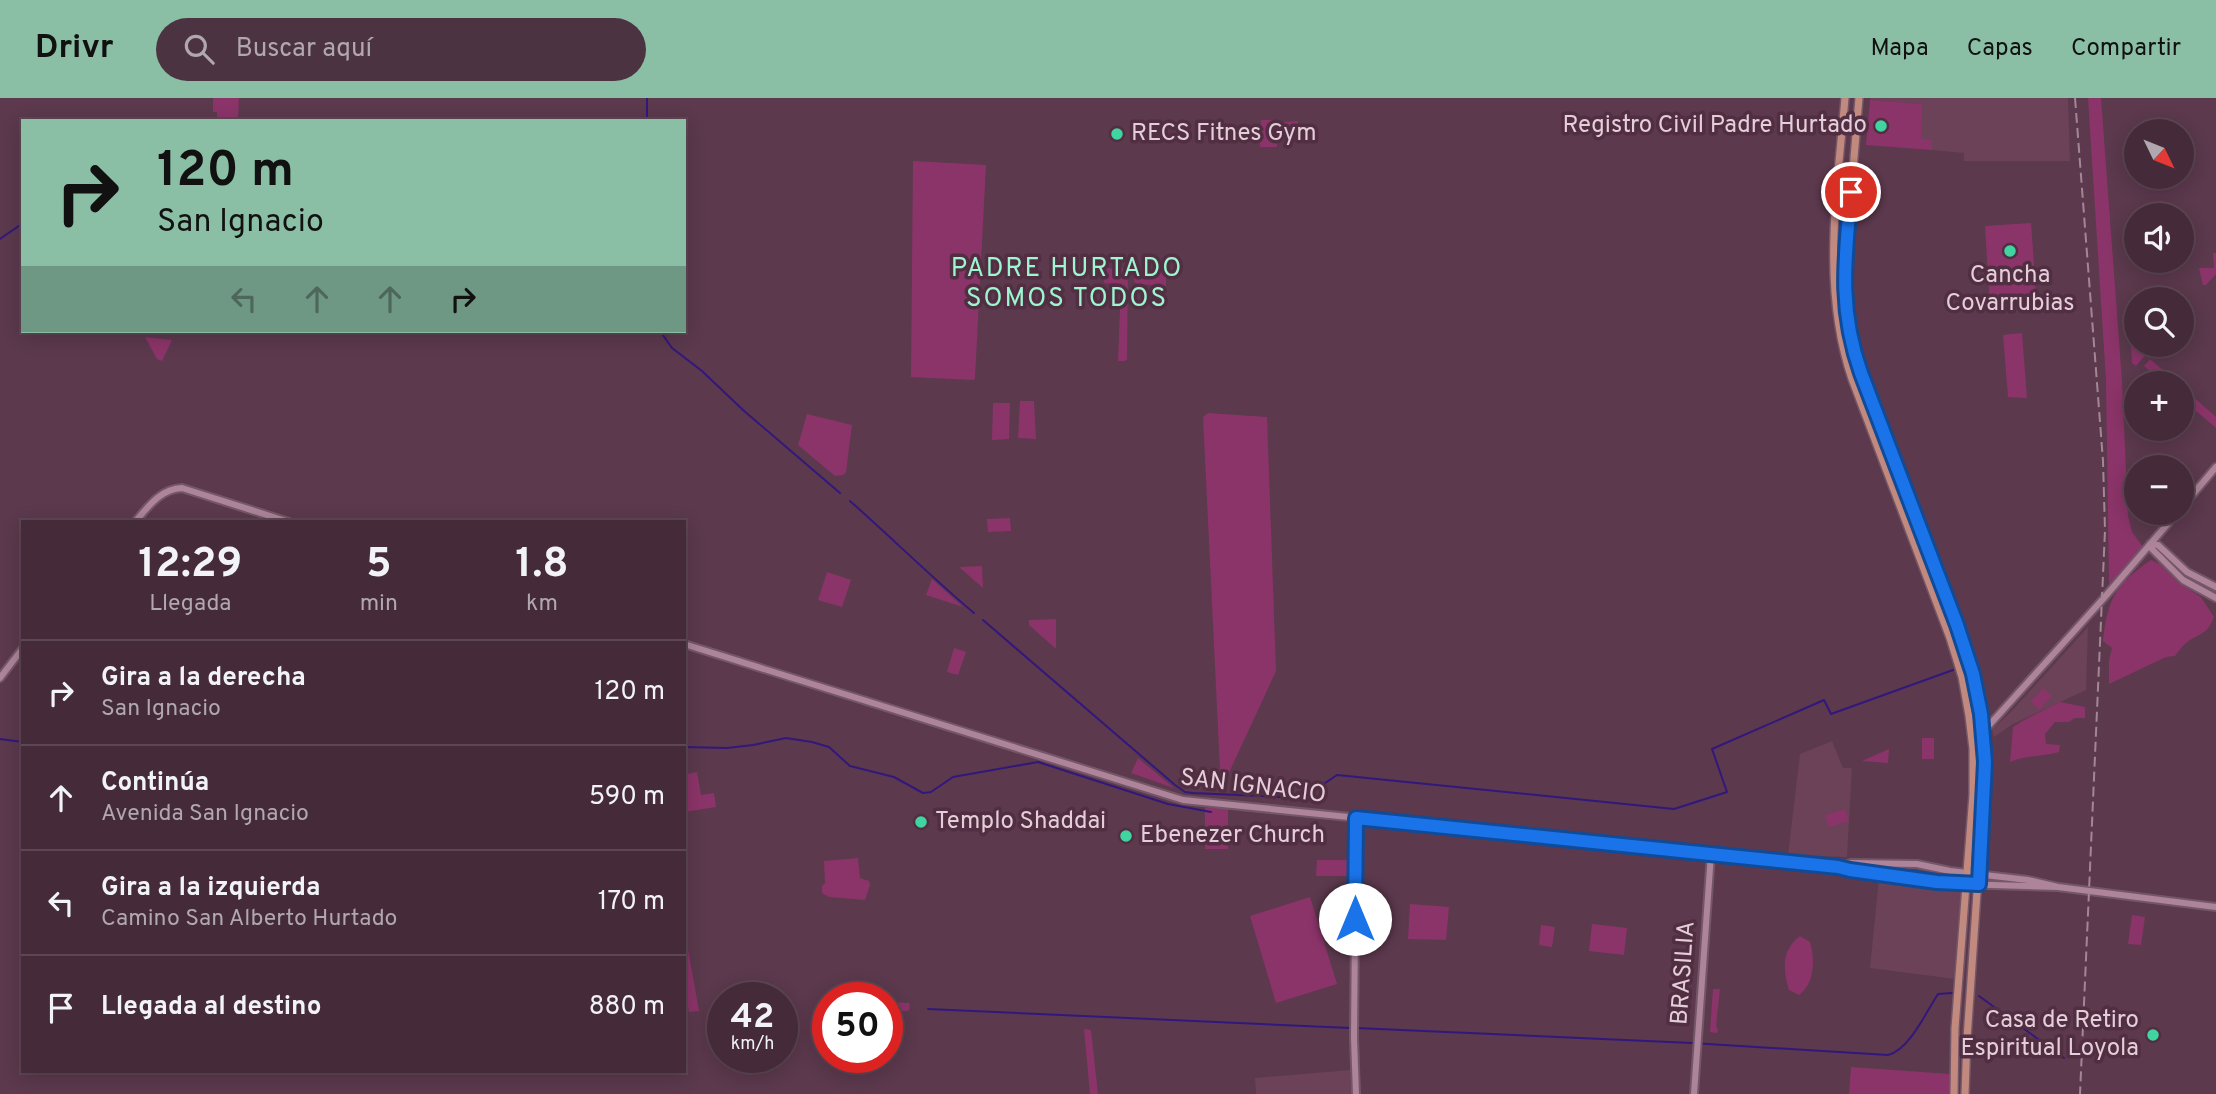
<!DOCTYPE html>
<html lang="es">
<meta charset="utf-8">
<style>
:root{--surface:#452b3a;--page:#4c3342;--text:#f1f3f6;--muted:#b0a7af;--line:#5d4754;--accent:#8abfa5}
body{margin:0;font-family:Overpass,sans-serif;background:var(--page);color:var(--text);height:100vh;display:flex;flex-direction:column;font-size:26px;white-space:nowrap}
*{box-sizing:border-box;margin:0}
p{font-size:23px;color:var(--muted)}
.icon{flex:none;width:38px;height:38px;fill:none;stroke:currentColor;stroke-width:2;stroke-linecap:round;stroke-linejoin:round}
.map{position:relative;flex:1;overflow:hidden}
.sheet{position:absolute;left:21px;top:422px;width:665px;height:553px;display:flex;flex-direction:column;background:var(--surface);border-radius:0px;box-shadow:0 4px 18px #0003,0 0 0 2px var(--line)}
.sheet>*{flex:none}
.hud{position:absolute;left:21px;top:21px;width:665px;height:214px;border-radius:0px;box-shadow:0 4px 18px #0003,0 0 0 2px var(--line);background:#8abfa5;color:#111;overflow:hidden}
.needle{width:46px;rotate:133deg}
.controls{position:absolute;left:2124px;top:21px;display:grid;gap:14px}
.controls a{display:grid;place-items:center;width:70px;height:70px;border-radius:50%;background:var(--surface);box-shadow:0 4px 18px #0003,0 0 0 2px var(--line);font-size:35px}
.speed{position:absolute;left:707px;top:884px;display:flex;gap:14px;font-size:35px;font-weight:700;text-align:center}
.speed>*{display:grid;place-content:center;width:91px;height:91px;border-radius:50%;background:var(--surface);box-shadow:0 4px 18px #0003,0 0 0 2px var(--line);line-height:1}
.speed small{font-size:18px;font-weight:400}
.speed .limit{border:10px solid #d22;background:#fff;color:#111}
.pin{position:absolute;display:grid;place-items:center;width:60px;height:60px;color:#fff;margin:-30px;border:4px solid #fff;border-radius:50%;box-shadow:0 2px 7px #0007}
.me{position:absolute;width:77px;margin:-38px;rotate:0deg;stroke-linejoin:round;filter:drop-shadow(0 0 5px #0008)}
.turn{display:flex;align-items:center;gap:24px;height:147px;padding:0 21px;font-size:32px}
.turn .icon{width:91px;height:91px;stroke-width:2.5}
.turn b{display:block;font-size:49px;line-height:60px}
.lanes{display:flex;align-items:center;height:66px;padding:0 21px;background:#0003;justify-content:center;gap:35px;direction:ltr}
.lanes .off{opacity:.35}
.eta{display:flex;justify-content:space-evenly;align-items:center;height:119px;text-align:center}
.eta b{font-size:42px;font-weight:700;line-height:49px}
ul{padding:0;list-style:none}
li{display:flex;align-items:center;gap:21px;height:105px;padding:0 21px;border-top:2px solid var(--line)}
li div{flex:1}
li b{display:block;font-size:26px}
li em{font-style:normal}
header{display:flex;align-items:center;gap:42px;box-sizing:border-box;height:98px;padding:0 35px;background:var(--accent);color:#111}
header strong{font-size:33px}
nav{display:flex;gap:38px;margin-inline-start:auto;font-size:24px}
.search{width:490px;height:63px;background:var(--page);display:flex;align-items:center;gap:18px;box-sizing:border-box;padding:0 24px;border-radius:38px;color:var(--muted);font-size:26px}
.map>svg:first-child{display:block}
</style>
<header>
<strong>Drivr</strong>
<div class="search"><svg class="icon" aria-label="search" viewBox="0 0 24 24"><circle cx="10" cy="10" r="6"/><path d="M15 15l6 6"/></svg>Buscar aquí</div>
<nav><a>Mapa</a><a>Capas</a><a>Compartir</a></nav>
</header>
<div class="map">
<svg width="2216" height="996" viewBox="0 0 2216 996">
<rect width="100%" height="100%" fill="#5c394d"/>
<!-- built -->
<path fill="#6b4258" d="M1871,0H2068L2070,63H1964V55L1932,52V42H1921V6L1870,2Z
M2088,529L2086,592L2013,626L1994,639L1992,631L2009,616Z
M1832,643L1843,670H1852L1847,759L1788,757L1800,656Z
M1879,780L1961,789L1955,881L1870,870Z
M1350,972L1351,996H1256L1255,980Z"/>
<!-- green -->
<path fill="#8b3469" d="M213,0H239L238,23H217V14H213Z
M2088,0H2101L2122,283L2128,418L2132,434L2143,449L2109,486L2106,283Z
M1870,2L1922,6L1921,41L1932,42V52L1866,47Z
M1261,22H1278L1277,49H1260Z
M1298,23V41L1285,42L1284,24Z
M913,63L986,67L975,280L974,282L911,279Z
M2031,125L2037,207L1990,210L1985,128Z
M2213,155H2216V176L2206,187H2203L2199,170H2214Z
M1104,170L1126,171L1128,173L1127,261L1125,263H1118L1121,186L1104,185Z
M1137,171L1166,173V188L1137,186L1134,183V173Z
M2130,229H2137V247H2154L2136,268L2132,265Z
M2022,235L2027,300L2008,299L2003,237Z
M145,239L172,242L162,263L157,261Z
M2150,261L2178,285H2164L2144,268Z
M2182,289L2216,319V330L2182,301Z
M1020,303H1034L1036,341L1018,340Z
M993,305H1010L1009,341L992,342Z
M1208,315L1267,319L1276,573L1221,692L1203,319Z
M807,316L852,327L846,374L843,377L835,378L798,347Z
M1010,420L1011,433L988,434L987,421Z
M2151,462L2160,466L2179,485L2201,499L2214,519C2207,538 2200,534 2186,545C2182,548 2178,554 2175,558L2166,559L2109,586V562L2112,550L2103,543C2108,500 2115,487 2151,462Z
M982,468L983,490L959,469Z
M827,474L851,482L842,509L818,502Z
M932,481L963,509L926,497Z
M1056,521V551L1029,527V522Z
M954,550L966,554L958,577L947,574Z
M2043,590L2052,598L2039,612L2031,603Z
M2060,604L2085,609V620H2075L2069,624H2055L2045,636L2046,646L2060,647L2059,654C2042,659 2026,657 2010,664L2013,629L2026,621Z
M1922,640H1934V661H1922Z
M1889,651L1888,665L1862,663Z
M1138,660L1174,690L1131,675Z
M697,674L701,697L714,695L716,709L684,714V677Z
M1228,709V751H1205V710Z
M1845,711L1849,723L1829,729L1825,717Z
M858,760L860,780L869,783L870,787L865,802L829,799L822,795V788L825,785L824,763Z
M1317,762H1347V778H1316Z
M1310,799L1337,886L1276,905L1250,818Z
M1410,806L1449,809L1446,842L1408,841Z
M2132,817L2145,819L2141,847L2128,846Z
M1592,826L1627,830L1624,857L1589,853Z
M1541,827L1555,829L1552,849L1539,847Z
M1800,838L1810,844C1815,861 1815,886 1799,897L1789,892C1783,872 1781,852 1800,838Z
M686,840L699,913L689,914L684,887V841Z
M1713,891H1720L1716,928L1718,932L1717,935L1710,934Z
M887,904L909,905L910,910L908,913H887Z
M1084,931L1091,932L1098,996H1090Z
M1851,969L1950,976L1949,996H1849Z"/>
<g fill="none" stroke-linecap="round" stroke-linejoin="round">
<!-- stream -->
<path stroke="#32187d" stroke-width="2" d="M647,0V23
M0,141L23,125
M660,233L672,250L702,273L743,312L840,395
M850,403C892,440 931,479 974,515
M983,522L1175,687L1185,694L1193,695L1303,700L1337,677L1674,711L1727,694L1712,651L1824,602L1831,616L1953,572
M0,641L23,644
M684,649L727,650L753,647L786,640L812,644L829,649L850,668L894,679L923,695L931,694L953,679L1038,664L1168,706L1211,714
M1979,898L2064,960
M717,907H723
M928,911L1350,930
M1356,930L1692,945L1888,957C1910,951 1926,914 1938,896L1952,895"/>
<!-- tertiary casing -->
<g stroke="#745767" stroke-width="10">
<path id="tertiary" d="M2182,409L2216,369
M2150,446L2152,451L2183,482L2216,500
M2150,446L2158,447L2187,474L2216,489
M1983,634L2103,501L2177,415
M1694,996L1711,756"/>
</g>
<!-- secondary casing -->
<g stroke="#745767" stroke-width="10">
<path id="secondary" d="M135,424C148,409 160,391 182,390L289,424
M684,546L1183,702L1838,769L1847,772L1958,786L2058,789
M0,580L23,550
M1838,769L1851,765L1917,766L1950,773L2028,782L2058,789L2216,809
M1356,996L1354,940L1356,720"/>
</g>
<!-- primary casing -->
<g stroke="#745767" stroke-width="10">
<path id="primary" d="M1845,0C1837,94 1821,190 1852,281L1950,540L1962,579L1969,618L1973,651V696L1955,930L1954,996
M1859,0C1856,36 1853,72 1850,108C1845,169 1841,217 1861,275L1962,540L1973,576L1981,616L1985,664L1984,692L1967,941L1965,996"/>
</g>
<!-- tertiary -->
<use href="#tertiary" stroke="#ad8499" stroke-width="6"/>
<!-- secondary -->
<use href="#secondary" stroke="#ad8499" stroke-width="6"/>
<!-- primary -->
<use href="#primary" stroke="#c2897f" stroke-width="7"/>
<!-- rail -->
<path stroke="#a38796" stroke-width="2" stroke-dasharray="10 5" stroke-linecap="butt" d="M2075,0L2103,363L2105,432L2080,996"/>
</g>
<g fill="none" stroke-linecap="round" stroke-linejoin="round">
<!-- route casing -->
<g stroke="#114b97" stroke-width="18">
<path id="route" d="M1355,821L1356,720L1838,769L1850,772L1937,784L1979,786L1985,664L1981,616L1973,576L1957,527L1861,275C1838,210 1845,160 1851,94"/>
</g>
<!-- route -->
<use href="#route" stroke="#1a73e8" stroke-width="12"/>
</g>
<!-- markers -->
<g fill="#40d4a1" stroke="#512e42" stroke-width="2.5">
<circle cx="1881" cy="28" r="7"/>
<circle cx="1117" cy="36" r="7"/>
<circle cx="2010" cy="153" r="7"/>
<circle cx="921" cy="724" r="7"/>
<circle cx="1126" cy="738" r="7"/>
<circle cx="2153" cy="937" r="7"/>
</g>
<g text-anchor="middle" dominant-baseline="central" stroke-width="7" stroke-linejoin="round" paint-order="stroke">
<!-- poi labels -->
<g font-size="24" fill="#e4ced9" stroke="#512e42" text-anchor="start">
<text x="1867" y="28" text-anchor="end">Registro Civil Padre Hurtado</text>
<text x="1131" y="36">RECS Fitnes Gym</text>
<text x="2010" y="178" text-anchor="middle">Cancha<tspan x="2010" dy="28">Covarrubias</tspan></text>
<text x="935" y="724">Templo Shaddai</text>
<text x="1140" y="738">Ebenezer Church</text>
<text x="2139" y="923" text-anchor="end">Casa de Retiro<tspan x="2139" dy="28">Espiritual Loyola</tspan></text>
</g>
<!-- street labels -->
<g font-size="24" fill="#e4ced9" stroke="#512e42">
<text transform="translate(1253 689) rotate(7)">SAN IGNACIO</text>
<text transform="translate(1684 875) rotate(-86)">BRASILIA</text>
</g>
<!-- neighbourhood labels -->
<g font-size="26" letter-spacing="2" fill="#9ef6d1" stroke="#512e42">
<text x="1067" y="171">PADRE HURTADO<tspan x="1067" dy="30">SOMOS TODOS</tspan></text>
</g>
</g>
</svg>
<div class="controls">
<a><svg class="needle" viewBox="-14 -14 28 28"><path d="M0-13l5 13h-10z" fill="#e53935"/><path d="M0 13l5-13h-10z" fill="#b0a7af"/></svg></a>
<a><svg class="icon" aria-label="sound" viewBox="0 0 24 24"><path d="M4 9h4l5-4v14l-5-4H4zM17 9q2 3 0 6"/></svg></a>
<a><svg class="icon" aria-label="search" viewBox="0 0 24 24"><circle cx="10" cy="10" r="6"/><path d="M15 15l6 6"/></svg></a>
<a>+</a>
<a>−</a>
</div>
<div class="speed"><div>42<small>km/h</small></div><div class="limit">50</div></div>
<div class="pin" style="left:1851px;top:94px;background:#d93025"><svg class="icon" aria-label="arrive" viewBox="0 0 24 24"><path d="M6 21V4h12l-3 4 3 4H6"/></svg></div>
<svg class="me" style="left:1355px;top:821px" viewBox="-20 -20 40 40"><circle r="19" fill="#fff"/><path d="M0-13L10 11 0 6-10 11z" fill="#1a73e8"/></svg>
<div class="hud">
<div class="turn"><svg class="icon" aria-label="right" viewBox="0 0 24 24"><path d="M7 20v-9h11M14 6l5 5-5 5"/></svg><div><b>120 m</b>San Ignacio</div></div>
<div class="lanes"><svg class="icon off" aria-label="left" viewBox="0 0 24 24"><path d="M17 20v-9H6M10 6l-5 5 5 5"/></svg><svg class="icon off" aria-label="ahead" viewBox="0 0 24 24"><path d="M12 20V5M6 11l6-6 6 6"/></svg><svg class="icon off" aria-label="ahead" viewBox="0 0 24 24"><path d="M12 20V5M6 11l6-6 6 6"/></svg><svg class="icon" aria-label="right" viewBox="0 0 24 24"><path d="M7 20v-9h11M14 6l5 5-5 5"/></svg></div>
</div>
<section class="sheet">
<div class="eta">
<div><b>12:29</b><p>Llegada</p></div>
<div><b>5</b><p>min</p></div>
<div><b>1.8</b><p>km</p></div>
</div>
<ul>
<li><svg class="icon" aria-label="right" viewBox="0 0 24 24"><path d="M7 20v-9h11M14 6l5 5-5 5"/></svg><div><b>Gira a la derecha</b><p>San Ignacio</p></div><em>120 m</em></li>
<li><svg class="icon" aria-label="ahead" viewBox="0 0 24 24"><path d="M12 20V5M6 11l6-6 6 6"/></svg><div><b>Continúa</b><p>Avenida San Ignacio</p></div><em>590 m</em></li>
<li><svg class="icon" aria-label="left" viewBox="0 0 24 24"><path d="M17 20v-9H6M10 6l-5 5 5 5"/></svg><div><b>Gira a la izquierda</b><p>Camino San Alberto Hurtado</p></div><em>170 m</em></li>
<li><svg class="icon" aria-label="arrive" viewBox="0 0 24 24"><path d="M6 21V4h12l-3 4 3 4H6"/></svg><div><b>Llegada al destino</b></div><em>880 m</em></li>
</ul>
</section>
</div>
